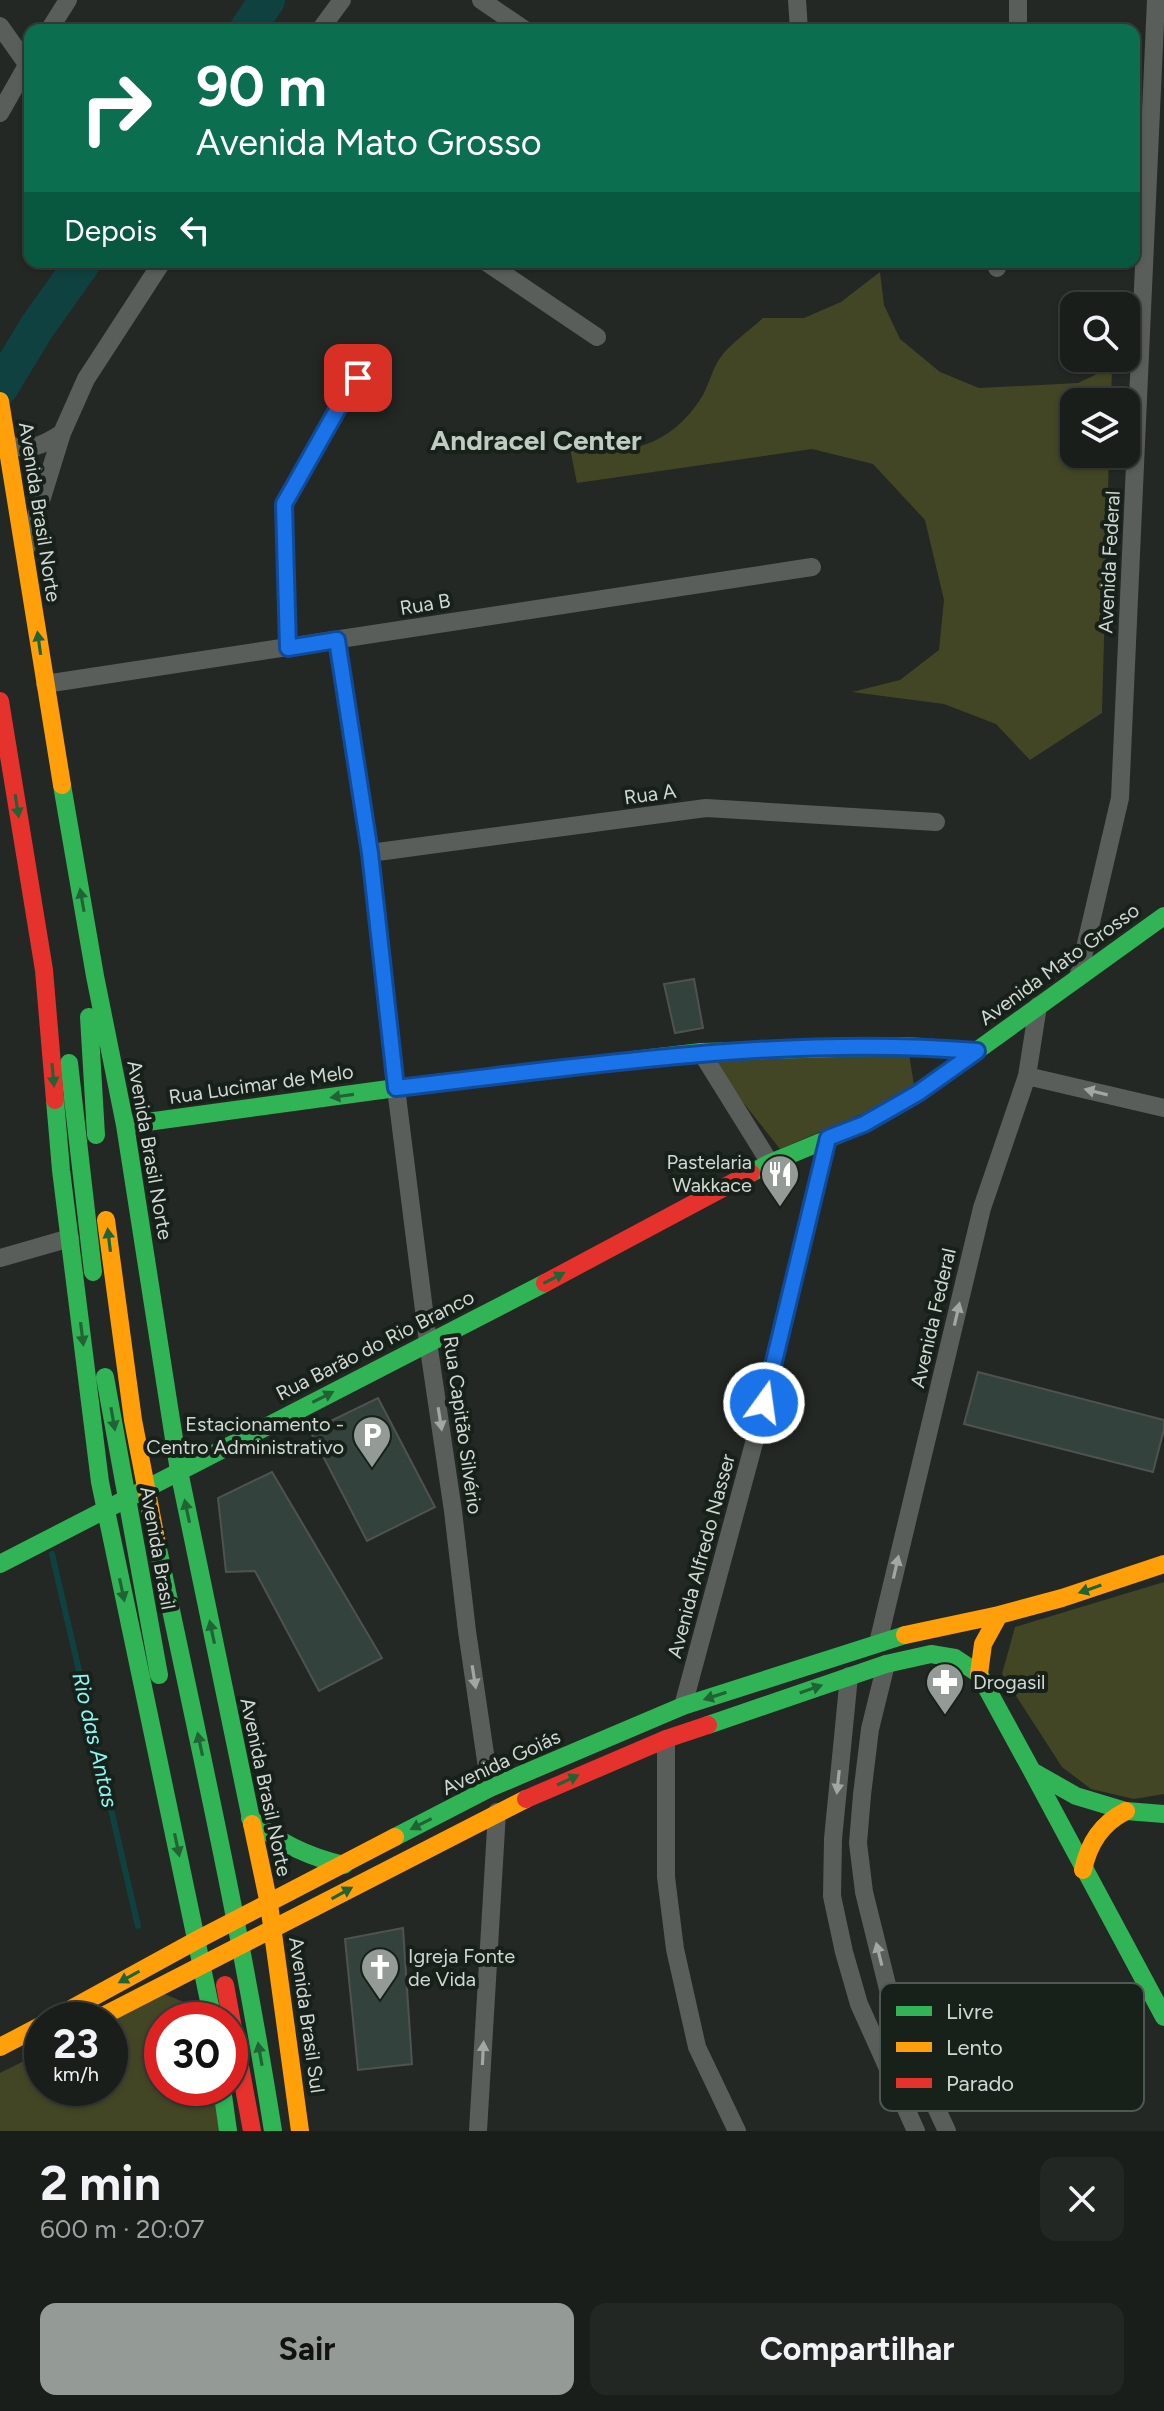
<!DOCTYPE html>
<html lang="pt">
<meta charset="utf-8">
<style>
:root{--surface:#1a1e1b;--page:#232724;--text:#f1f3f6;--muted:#9fa2a3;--line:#383c3a;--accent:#949a96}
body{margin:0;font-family:Figtree,sans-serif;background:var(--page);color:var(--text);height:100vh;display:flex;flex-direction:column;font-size:30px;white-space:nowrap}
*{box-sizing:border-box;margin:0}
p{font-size:26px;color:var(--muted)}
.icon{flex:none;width:44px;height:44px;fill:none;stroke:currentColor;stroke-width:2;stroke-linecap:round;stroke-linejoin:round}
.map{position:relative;height:2131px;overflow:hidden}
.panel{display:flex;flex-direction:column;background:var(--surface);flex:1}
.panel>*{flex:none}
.banner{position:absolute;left:24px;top:24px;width:1116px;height:244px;border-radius:16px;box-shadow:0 2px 6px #0004,0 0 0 2px var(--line);background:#0b6e4f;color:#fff;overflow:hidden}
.buttons{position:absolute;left:1060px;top:292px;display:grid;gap:16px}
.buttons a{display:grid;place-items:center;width:80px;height:80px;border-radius:16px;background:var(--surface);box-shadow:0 2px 6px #0004,0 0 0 2px var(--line);font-size:40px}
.speed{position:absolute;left:24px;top:2002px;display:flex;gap:16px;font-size:40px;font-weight:700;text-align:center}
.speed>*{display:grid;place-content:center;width:104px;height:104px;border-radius:50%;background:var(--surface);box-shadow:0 2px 6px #0004,0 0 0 2px var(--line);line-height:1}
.speed small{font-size:20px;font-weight:400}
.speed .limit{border:12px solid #d22;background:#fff;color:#111}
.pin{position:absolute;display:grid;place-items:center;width:68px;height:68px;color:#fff;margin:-34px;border-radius:16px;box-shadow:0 4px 12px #0006}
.me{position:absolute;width:88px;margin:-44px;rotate:14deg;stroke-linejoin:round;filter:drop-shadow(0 0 6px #0008)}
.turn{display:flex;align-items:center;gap:28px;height:168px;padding:0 40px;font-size:36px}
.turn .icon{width:104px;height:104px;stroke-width:2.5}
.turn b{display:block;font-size:56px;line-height:68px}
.then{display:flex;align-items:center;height:76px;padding:0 40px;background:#0003;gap:16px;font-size:30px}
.round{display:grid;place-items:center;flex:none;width:84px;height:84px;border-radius:16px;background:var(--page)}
.headline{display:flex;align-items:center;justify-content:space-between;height:136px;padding:0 40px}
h1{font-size:48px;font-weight:700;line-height:60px}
.cta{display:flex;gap:16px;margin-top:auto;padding:16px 40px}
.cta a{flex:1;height:92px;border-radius:16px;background:var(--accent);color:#111;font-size:32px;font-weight:700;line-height:92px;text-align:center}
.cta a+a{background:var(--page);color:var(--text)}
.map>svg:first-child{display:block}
</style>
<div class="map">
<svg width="1164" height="2131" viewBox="0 0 1164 2131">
<rect width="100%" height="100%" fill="#232824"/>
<!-- green -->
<path fill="#424625" d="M880,272L884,305L900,339L940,372L979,388L1078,383L1112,367L1111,402H1074V454H1109L1102,713L1030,760L996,724L944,704L852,692L900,680L939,650L944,600L925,520L873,464L812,449L577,483L570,448C627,457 671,447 703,395C709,384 712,371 718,361C728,345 749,331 763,318H804L841,302Z
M908,1048L915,1091L780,1149L707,1057Z
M1164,1582V1794L1134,1799L1091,1789L1062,1767L1002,1674L1015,1627Z
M162,1993L210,2013V2020H162V2088H220L225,2131H0V2073L42,2052V2088H110V2020Z"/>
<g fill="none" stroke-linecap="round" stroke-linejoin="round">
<!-- stream -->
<path stroke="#0f4140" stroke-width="6" d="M52,1554L138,1926"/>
<!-- river -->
<path stroke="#0f4140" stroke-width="36" d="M247,30L267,0
M0,388L37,327L83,262"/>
</g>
<!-- building -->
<path fill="#34423d" stroke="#4e5351" stroke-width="2" d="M694,979L703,1028L675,1033L664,984Z
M978,1372L1164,1420V1429L1153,1472L964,1424Z
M378,1398L435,1507L367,1541L310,1431Z
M272,1472L382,1658L319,1691L255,1571L226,1572L218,1498Z
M403,1928L412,2064L358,2070L345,1939Z"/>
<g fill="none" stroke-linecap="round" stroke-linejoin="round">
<!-- street -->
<path stroke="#595e5a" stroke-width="18" d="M481,0L525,30
M797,0L799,30
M0,26L27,64
M49,30L68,0
M320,30L342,0
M1018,30V0
M0,113L30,60
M486,262L597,337
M997,268V262
M6,444C29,452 42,446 62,433
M27,546L62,433L86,379L162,262
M337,640L370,853L396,1088L428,1342L453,1511L467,1631L490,1788
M288,648L284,504L345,396L371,361
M45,684L812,567
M370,853L706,808L936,822
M1078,978L1120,798L1156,0
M701,1052L770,1163
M1027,1076L1164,1108
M0,1258L70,1238
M878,1643L982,1208L1027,1076L1038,1006
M886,1664L870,1729L862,1795L858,1843L864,1892L888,1989L926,2086L947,2131
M849,1676L833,1839L832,1896L844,1952L859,2004L916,2131
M683,1706L757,1432L828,1138
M666,1739V1877L675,1949L697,2047L737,2131
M478,2131L497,1812"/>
<!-- fast -->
<path stroke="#30b455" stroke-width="18" d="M62,785L95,976L125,1125L179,1471L252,1824
M89,1017L96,1135
M69,1063L93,1272
M55,1100L61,1170L100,1482L213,2020
M125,1125L396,1088L701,1052L906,1046L977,1051
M751,1173L770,1163L864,1124L918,1093L1164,916
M105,1377L159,1675
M157,1544C198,1739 242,1934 273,2131
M0,1564L545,1283
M708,1725L886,1664L931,1654L955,1658L979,1674L1032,1771L1076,1796L1126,1811L1164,1814
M1032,1771L1164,2017
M250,1818C278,1843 308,1857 344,1865
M395,1837L490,1788L683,1706L905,1635
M222,2088L228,2131"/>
<!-- slow -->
<path stroke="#ff9f0a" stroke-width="18" d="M0,401L62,785
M106,1220L133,1420L157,1544
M905,1635L999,1615L1062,1598L1164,1564
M979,1674L983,1644L999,1615
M252,1824L269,1904L300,2131
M1083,1870C1089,1843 1101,1824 1126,1811
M51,2020L197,1940L395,1837
M95,2020L526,1799
M0,2047L42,2025"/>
<!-- jam -->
<path stroke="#e5322d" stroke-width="18" d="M0,701L44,970L55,1100
M545,1283L751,1173
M526,1799L666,1739L708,1725
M225,1985L252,2131"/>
</g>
<!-- one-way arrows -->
<defs><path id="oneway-solid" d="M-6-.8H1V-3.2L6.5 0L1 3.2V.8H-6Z" transform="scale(2)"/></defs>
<g fill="#226335">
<use href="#oneway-solid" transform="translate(39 643) rotate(-98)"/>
<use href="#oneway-solid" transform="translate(17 806) rotate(81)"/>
<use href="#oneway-solid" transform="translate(82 900) rotate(-100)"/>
<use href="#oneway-solid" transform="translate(53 1075) rotate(85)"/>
<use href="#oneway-solid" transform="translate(342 1096) rotate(172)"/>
<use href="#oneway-solid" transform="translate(109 1240) rotate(-97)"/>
<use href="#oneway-solid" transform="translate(554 1278) rotate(-27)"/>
<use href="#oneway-solid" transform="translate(82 1334) rotate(83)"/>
<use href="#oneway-solid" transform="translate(323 1397) rotate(-27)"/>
<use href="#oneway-solid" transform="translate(113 1419) rotate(80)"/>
<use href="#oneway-solid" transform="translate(187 1511) rotate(-102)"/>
<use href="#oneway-solid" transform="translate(1090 1589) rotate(161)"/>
<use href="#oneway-solid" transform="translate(122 1590) rotate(78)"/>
<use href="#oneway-solid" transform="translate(212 1632) rotate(-102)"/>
<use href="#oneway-solid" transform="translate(811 1689) rotate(-19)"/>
<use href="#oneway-solid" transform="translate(715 1696) rotate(162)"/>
<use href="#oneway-solid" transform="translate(200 1744) rotate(-102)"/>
<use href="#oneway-solid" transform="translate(568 1780) rotate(-25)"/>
<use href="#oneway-solid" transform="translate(421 1824) rotate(153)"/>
<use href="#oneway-solid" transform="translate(177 1845) rotate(78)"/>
<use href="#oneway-solid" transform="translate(342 1893) rotate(-29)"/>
<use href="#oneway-solid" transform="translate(129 1977) rotate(151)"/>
<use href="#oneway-solid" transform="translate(260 2054) rotate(-100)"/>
</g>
<g fill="#a1a7a3">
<use href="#oneway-solid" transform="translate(1096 1092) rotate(-166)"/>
<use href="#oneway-solid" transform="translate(957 1314) rotate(-77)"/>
<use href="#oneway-solid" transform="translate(440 1419) rotate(81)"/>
<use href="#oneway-solid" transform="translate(896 1567) rotate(-77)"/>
<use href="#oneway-solid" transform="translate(474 1677) rotate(81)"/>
<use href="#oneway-solid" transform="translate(838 1782) rotate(96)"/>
<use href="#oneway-solid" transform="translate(879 1954) rotate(-104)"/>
<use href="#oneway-solid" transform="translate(483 2053) rotate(-87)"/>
</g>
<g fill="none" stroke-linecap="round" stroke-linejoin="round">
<!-- route casing -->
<g stroke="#114b97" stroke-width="20">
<path id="route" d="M358,378L345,396L284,504L288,648L337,640L370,853L396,1088C589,1066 783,1035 977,1051L918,1093L864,1124L828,1138L764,1403"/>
</g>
<!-- route -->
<use href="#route" stroke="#1a73e8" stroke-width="14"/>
</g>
<!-- icons -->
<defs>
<g id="restaurant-pin" transform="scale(2)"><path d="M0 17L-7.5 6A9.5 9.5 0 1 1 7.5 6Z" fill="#949a96" stroke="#17211a"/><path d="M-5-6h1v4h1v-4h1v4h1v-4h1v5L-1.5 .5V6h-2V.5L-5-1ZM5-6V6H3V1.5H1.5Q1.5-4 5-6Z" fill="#fff"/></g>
<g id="parking-pin" transform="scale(2)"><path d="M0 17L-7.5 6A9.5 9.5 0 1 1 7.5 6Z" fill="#949a96" stroke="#17211a"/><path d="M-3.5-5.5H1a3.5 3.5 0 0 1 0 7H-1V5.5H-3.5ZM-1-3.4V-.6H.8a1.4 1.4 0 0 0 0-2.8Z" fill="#fff"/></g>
<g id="pharmacy-pin" transform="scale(2)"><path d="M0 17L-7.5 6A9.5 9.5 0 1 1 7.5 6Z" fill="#949a96" stroke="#17211a"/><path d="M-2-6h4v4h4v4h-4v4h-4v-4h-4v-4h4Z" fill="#fff"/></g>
<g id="church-pin" transform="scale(2)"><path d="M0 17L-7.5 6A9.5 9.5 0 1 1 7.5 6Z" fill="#949a96" stroke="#17211a"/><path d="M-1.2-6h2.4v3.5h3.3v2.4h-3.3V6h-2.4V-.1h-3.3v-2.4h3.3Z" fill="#fff"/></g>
</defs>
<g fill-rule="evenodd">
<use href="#restaurant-pin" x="780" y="1174"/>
<use href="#parking-pin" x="372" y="1435"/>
<use href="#pharmacy-pin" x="945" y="1682"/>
<use href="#church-pin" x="380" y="1967"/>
</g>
<g text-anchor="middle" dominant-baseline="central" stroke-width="8" stroke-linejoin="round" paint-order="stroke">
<!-- street labels -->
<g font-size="20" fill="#d1d8d3" stroke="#17211a">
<text transform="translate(40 512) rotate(81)">Avenida Brasil Norte</text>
<text transform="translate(1109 562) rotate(-87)">Avenida Federal</text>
<text transform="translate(425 604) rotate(-9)">Rua B</text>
<text transform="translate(650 794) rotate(-8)">Rua A</text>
<text transform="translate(1059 964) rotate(-36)">Avenida Mato Grosso</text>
<text transform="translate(261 1084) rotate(-8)">Rua Lucimar de Melo</text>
<text transform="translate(150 1150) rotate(80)">Avenida Brasil Norte</text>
<text transform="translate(933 1318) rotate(-77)">Avenida Federal</text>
<text transform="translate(375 1345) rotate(-27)">Rua Barão do Rio Branco</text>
<text transform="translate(463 1425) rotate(82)">Rua Capitão Silvério</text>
<text transform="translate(158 1548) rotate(80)">Avenida Brasil</text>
<text transform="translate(701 1556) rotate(-75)">Avenida Alfredo Nasser</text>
<text transform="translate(501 1762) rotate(-25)">Avenida Goiás</text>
<text transform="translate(266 1787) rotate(78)">Avenida Brasil Norte</text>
<text transform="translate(307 2015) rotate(82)">Avenida Brasil Sul</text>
</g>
<!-- poi labels -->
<g font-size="20" fill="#d1d8d3" stroke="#17211a" text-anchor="end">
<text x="752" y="1162">Pastelaria<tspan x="752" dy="23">Wakkace</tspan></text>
<text x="344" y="1424">Estacionamento -<tspan x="344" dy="23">Centro Administrativo</tspan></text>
<text x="973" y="1682" text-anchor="start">Drogasil</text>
<text x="408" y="1956" text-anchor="start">Igreja Fonte<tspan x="408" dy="23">de Vida</tspan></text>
</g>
<!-- water labels -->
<g font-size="22" font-style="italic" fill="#8df5f3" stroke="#17211a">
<text transform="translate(95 1740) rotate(77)">Rio das Antas</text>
</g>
<!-- district labels -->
<g font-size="28" font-weight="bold" fill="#beccc2" stroke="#17211a">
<text x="536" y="440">Andracel Center</text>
</g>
</g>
<!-- legend -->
<rect x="880" y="1983" width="264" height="128" rx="12" fill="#17211a" stroke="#4f5852" stroke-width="2"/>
<rect x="896" y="2006" width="36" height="10" fill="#30b455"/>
<rect x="896" y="2042" width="36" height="10" fill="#ff9f0a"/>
<rect x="896" y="2078" width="36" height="10" fill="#e5322d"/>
<g font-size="22" fill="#d1d8d3">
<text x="946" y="2019">Livre</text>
<text x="946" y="2055">Lento</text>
<text x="946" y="2091">Parado</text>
</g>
</svg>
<div class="buttons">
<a><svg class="icon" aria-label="search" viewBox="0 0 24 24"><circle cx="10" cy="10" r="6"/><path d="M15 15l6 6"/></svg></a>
<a><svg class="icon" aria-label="layers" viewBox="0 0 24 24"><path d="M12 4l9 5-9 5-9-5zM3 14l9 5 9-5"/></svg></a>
</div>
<div class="speed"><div>23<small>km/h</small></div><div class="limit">30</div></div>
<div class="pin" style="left:358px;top:378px;background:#d93025"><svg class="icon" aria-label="arrive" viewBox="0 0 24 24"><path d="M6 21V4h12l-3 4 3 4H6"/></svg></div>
<svg class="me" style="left:764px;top:1403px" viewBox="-20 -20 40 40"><circle r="17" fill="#1a73e8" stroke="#fff" stroke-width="3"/><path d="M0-11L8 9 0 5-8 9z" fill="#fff"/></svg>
<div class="banner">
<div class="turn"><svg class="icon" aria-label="right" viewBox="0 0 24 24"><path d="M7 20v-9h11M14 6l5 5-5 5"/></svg><div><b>90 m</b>Avenida Mato Grosso</div></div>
<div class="then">Depois<svg class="icon" aria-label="left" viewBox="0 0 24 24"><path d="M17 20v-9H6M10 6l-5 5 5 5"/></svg></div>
</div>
</div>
<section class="panel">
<div class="headline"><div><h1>2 min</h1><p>600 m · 20:07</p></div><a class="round"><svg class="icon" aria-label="close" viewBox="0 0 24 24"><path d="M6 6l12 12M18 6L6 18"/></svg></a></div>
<div class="cta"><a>Sair</a><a>Compartilhar</a></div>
</section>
